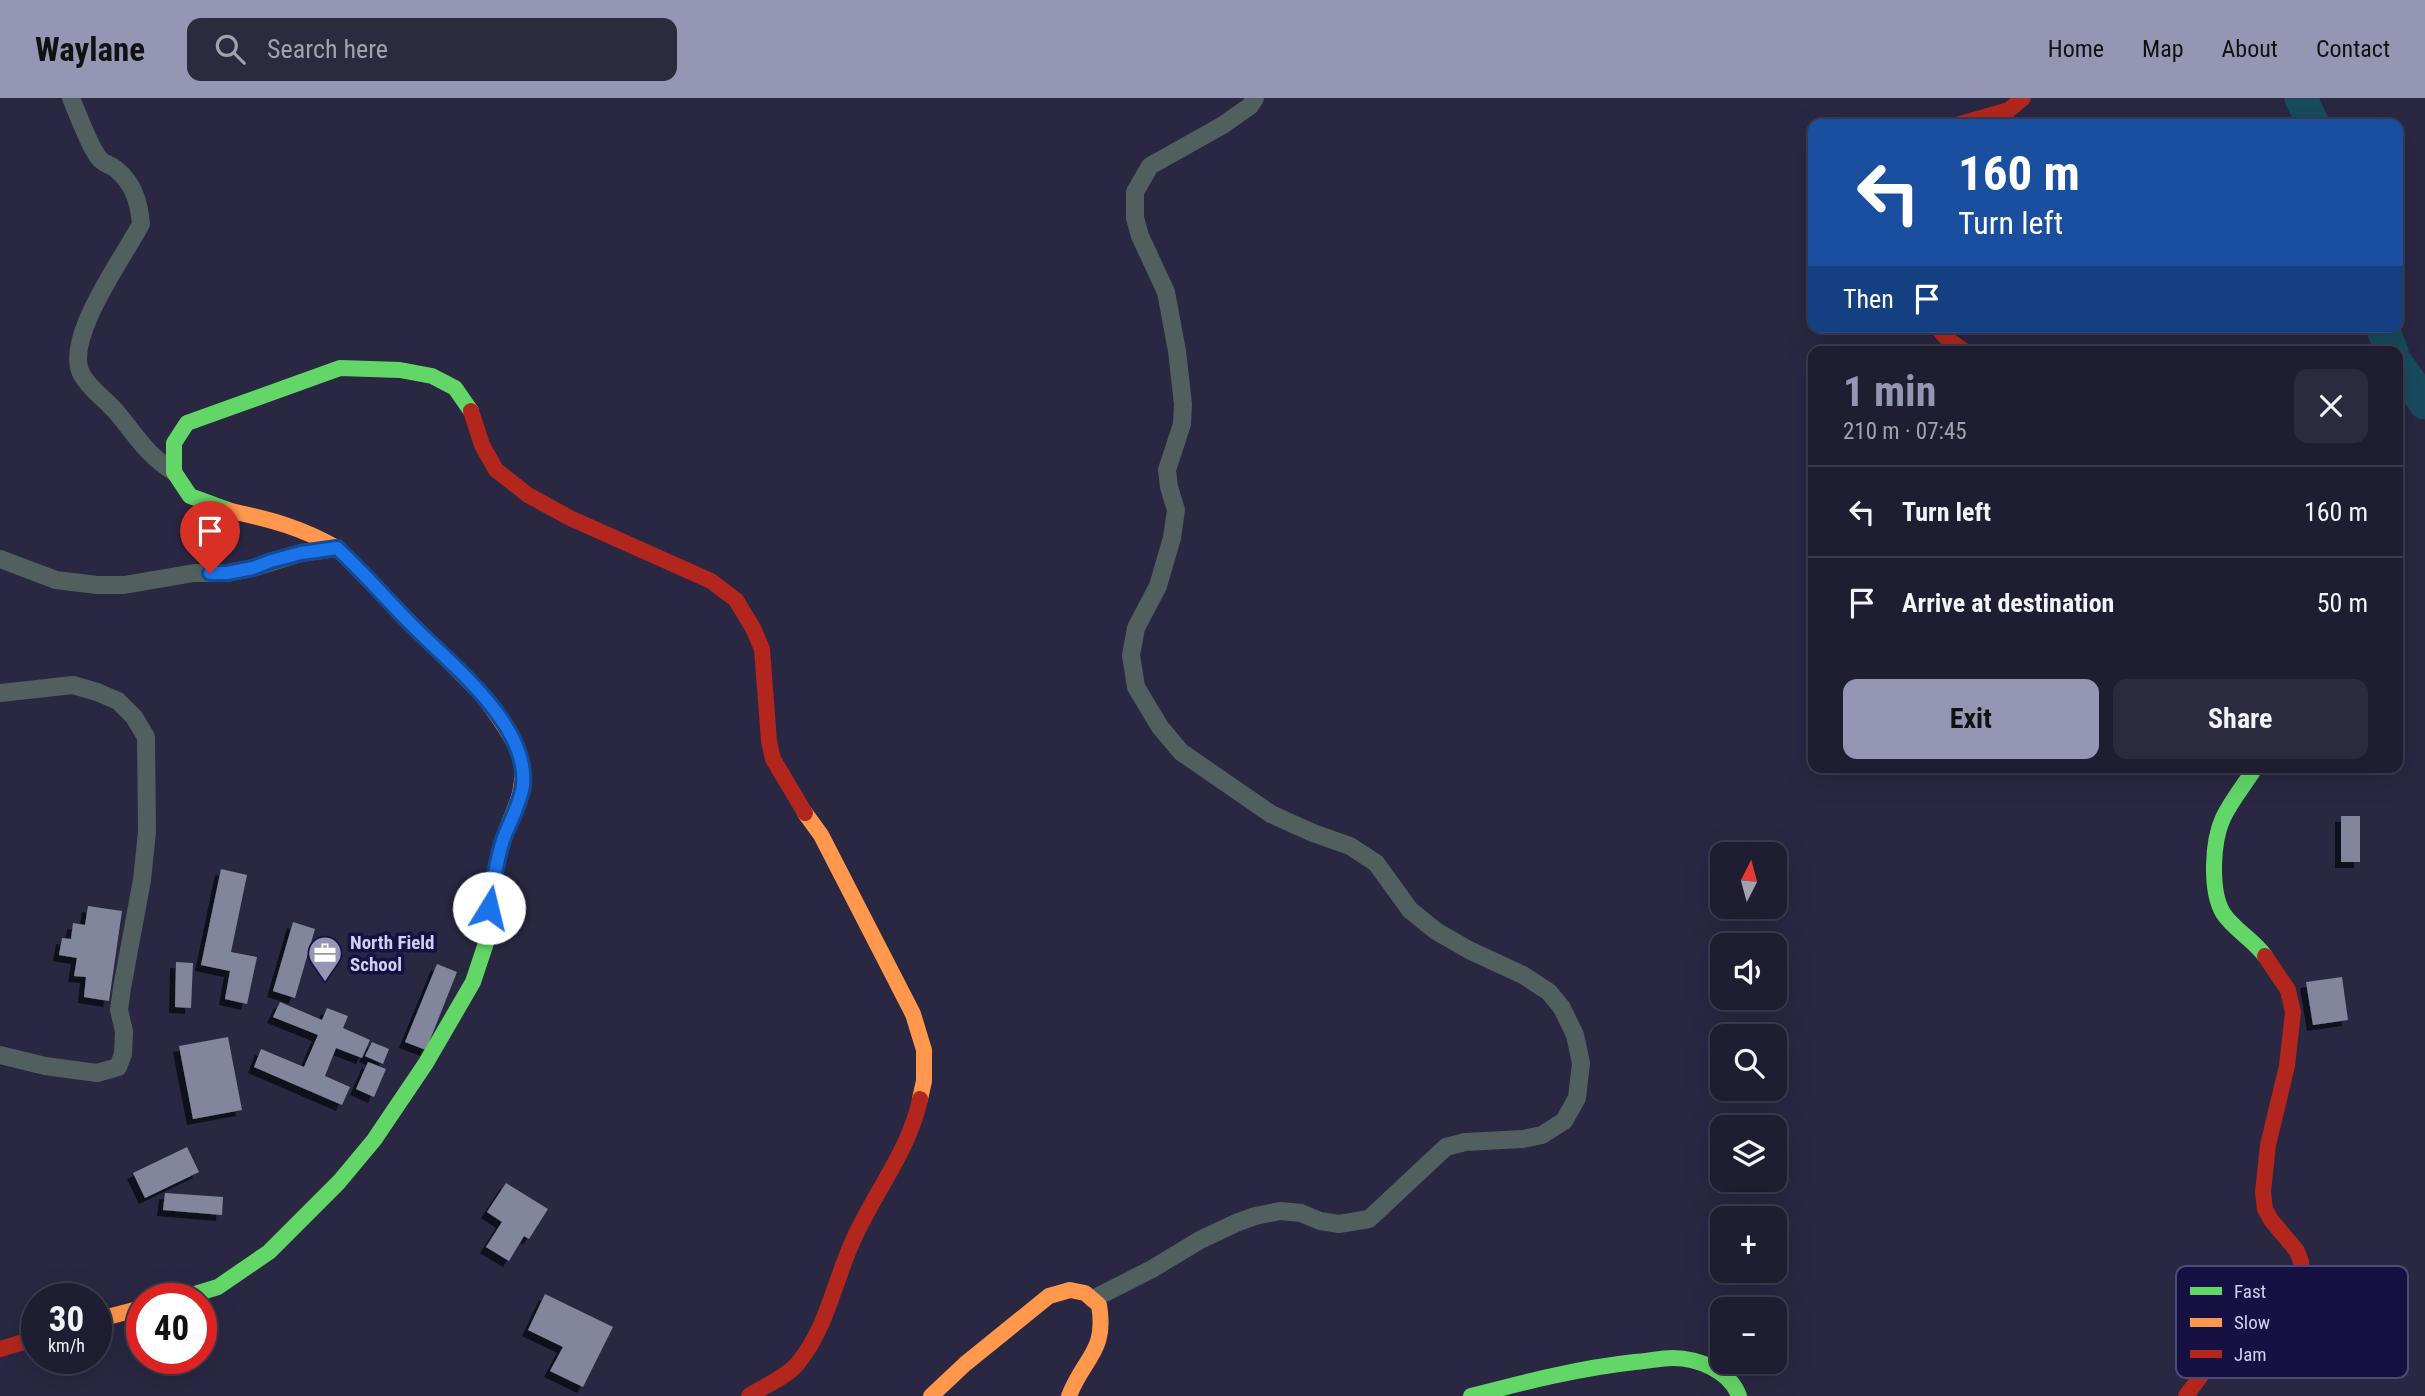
<!DOCTYPE html>
<meta charset="utf-8">
<style>
:root{--surface:#1f1d32;--page:#2c2a3e;--text:#f1f3f6;--muted:#a1a2ac;--line:#3c3b4d;--accent:#9596b4}
body{margin:0;font-family:"Roboto Condensed",sans-serif;background:var(--page);color:var(--text);height:100vh;display:flex;flex-direction:column;font-size:26px;white-space:nowrap}
*{box-sizing:border-box;margin:0}
p{font-size:23px;color:var(--muted)}
.icon{flex:none;width:38px;height:38px;fill:none;stroke:currentColor;stroke-width:2;stroke-linecap:round;stroke-linejoin:round}
.map{position:relative;flex:1;overflow:hidden}
.details{position:absolute;left:1808px;top:248px;width:595px;height:427px;display:flex;flex-direction:column;background:var(--surface);border-radius:14px;box-shadow:0 7px 28px #0002,0 0 0 2px var(--line)}
.details>*{flex:none}
.top-card{position:absolute;left:1808px;top:21px;width:595px;height:214px;border-radius:14px;box-shadow:0 7px 28px #0002,0 0 0 2px var(--line);background:#1a4fa0;color:#fff;overflow:hidden}
.needle{width:46px;rotate:6deg}
.controls{position:absolute;left:1710px;top:744px;display:grid;gap:14px}
.controls a{display:grid;place-items:center;width:77px;height:77px;border-radius:14px;background:var(--surface);box-shadow:0 7px 28px #0002,0 0 0 2px var(--line);font-size:35px}
.speed{position:absolute;left:21px;top:1185px;display:flex;gap:14px;font-size:35px;font-weight:700;text-align:center}
.speed>*{display:grid;place-content:center;width:91px;height:91px;border-radius:50%;background:var(--surface);box-shadow:0 7px 28px #0002,0 0 0 2px var(--line);line-height:1}
.speed small{font-size:18px;font-weight:400}
.speed .limit{border:10px solid #d22;background:#fff;color:#111}
.pin{position:absolute;display:grid;place-items:center;width:60px;height:60px;color:#fff;margin:-72px -30px;border-radius:50% 50% 50% 0;rotate:-45deg;box-shadow:0 0 7px #0007}
.pin .icon{rotate:45deg}
.me{position:absolute;width:77px;margin:-38px;rotate:9deg;stroke-linejoin:round;filter:drop-shadow(0 0 5px #0008)}
.turn{display:flex;align-items:center;gap:24px;height:147px;padding:0 35px;font-size:32px}
.turn .icon{width:91px;height:91px;stroke-width:2.5}
.turn b{display:block;font-size:49px;line-height:60px}
.then{display:flex;align-items:center;height:66px;padding:0 35px;background:#0003;gap:14px;font-size:26px}
.round{display:grid;place-items:center;flex:none;width:74px;height:74px;border-radius:14px;background:var(--page)}
.summary{display:flex;align-items:center;justify-content:space-between;height:119px;padding:0 35px}
h1{font-size:42px;font-weight:700;line-height:52px;color:var(--accent)}
.button{display:flex;gap:14px;margin-top:auto;padding:14px 35px}
.button a{flex:1;height:80px;border-radius:14px;background:var(--accent);color:#111;font-size:28px;font-weight:700;line-height:80px;text-align:center}
.button a+a{background:var(--page);color:var(--text)}
ul{padding:0;list-style:none}
li{display:flex;align-items:center;gap:21px;height:91px;padding:0 35px;border-top:2px solid var(--line)}
li div{flex:1}
li b{display:block;font-size:26px}
li em{font-style:normal}
header{display:flex;align-items:center;gap:42px;box-sizing:border-box;height:98px;padding:0 35px;background:var(--accent);color:#111}
header strong{font-size:33px}
nav{display:flex;gap:38px;margin-inline-start:auto;font-size:24px}
.search{width:490px;height:63px;background:var(--page);display:flex;align-items:center;gap:18px;box-sizing:border-box;padding:0 24px;border-radius:14px;color:var(--muted);font-size:26px}
.map>svg:first-child{display:block}
</style>
<header>
<strong>Waylane</strong>
<div class="search"><svg class="icon" aria-label="search" viewBox="0 0 24 24"><circle cx="10" cy="10" r="6"/><path d="M15 15l6 6"/></svg>Search here</div>
<nav><a>Home</a><a>Map</a><a>About</a><a>Contact</a></nav>
</header>
<div class="map">
<svg width="2425" height="1298" viewBox="0 0 2425 1298">
<defs>
<filter id="shadow"><feDropShadow dx="-6" dy="6" stdDeviation="0" flood-color="#0009"/></filter>
</defs>
<rect width="100%" height="100%" fill="#292742"/>
<g fill="none" stroke-linecap="round" stroke-linejoin="round">
<!-- river -->
<path stroke="#174b5d" stroke-width="33" d="M2301,0L2313,26
M2382,229L2392,254
M2398,267L2425,305"/>
</g>
<!-- building -->
<path fill="#82869c" filter="url(#shadow)" d="M2341,718H2360V764H2341Z
M221,771L247,777L231,854L257,859L247,906L225,901L230,873L201,867Z
M88,808L122,813L109,903L84,899L86,879L74,878L77,860L59,857L62,840L71,841L73,825L85,827Z
M293,824L315,831L295,900L273,893Z
M176,864L193,865L191,910L175,909Z
M437,866L457,874L426,952L405,944Z
M2342,879L2348,922L2313,927L2306,884Z
M280,904L322,922L327,910L348,918L343,930L370,942L362,960L336,950L325,978L350,989L342,1007L254,969L261,951L304,969L318,937L273,919Z
M228,939L242,1012L193,1021L179,948Z
M372,944L389,951L383,966L365,958Z
M368,964L386,971L374,999L356,991Z
M187,1049L199,1074L145,1100L133,1075Z
M506,1085L548,1111L529,1141L524,1138L509,1163L486,1149L502,1124L487,1114Z
M165,1095L223,1099L222,1117L163,1112Z
M545,1196L613,1229L583,1289L550,1273L563,1249L528,1232Z"/>
<g fill="none" stroke-linecap="round" stroke-linejoin="round">
<!-- street -->
<path stroke="#515f5f" stroke-width="18" d="M71,0C77,14 90,50 99,60C103,66 112,67 117,72C134,86 139,105 141,126C124,159 62,242 82,277C91,293 107,302 118,316C138,340 146,356 174,374
M0,461L56,482L97,487H124L194,475H227L253,470L301,455L337,450
M0,595L73,587L97,594L118,603L134,619L146,639L147,734L142,782L122,890L119,912L124,933L123,956L118,969L97,975L45,968L0,957
M1093,1201L1152,1171L1200,1142L1236,1125L1255,1118L1280,1113L1301,1115L1320,1123L1339,1126L1369,1121L1446,1049L1465,1044L1523,1041L1542,1037L1564,1023L1577,1000L1581,965L1575,937L1562,910L1549,894L1523,877L1469,852L1436,833L1410,812L1376,765L1350,748L1313,735L1271,716L1181,654L1160,629L1136,589L1131,557L1136,530L1158,488L1172,440L1176,412L1169,389L1167,372L1182,326L1183,306L1177,253L1166,194L1140,138L1135,120V94L1150,68L1223,27L1250,8L1255,0"/>
<!-- fast -->
<path stroke="#63d668" stroke-width="16" d="M231,413L190,398L174,374V345L187,325L340,270L400,272L432,278L455,290L471,313
M2255,670C2245,686 2231,703 2223,720C2212,744 2210,793 2223,815C2233,831 2254,842 2265,858
M182,1200L218,1189L269,1154L339,1084L374,1042L426,965L473,884L486,845L489,819
M1471,1298C1525,1284 1579,1270 1635,1264C1648,1263 1661,1260 1673,1260C1698,1260 1730,1273 1739,1298"/>
<!-- slow -->
<path stroke="#ff974d" stroke-width="16" d="M231,413C272,422 300,429 337,450L483,598C494,613 518,644 521,663C527,695 511,715 502,745C495,770 492,794 489,819
M805,715L821,737L913,916L924,952V983L920,1001
M96,1222L142,1210
M931,1298L965,1266L1049,1198L1070,1192L1085,1195L1099,1207C1107,1254 1084,1259 1069,1298"/>
<!-- jam -->
<path stroke="#b3261e" stroke-width="16" d="M1960,26L2009,12L2023,0
M1937,229L1947,241L1966,254
M471,313L482,347L496,372L528,397L570,420L711,483L736,502L753,530L762,551L769,643L773,661L805,715
M0,1251L37,1240
M749,1298C764,1288 787,1279 798,1265C826,1231 834,1186 851,1147C871,1099 910,1052 920,1001
M2186,1298L2208,1268L2227,1255L2272,1240L2297,1208L2302,1191L2301,1164L2297,1153L2271,1122L2265,1111L2263,1094L2268,1047L2287,968L2293,914L2288,892L2265,858"/>
</g>
<g fill="none" stroke-linecap="round" stroke-linejoin="round">
<!-- route casing -->
<g stroke="#114b97" stroke-width="18">
<path id="route" d="M210,475H227L253,470L271,463L301,455L337,450C363,474 386,501 411,526C449,565 529,626 523,687C521,704 509,726 503,742C496,764 493,787 489,810"/>
</g>
<!-- route -->
<use href="#route" stroke="#1a73e8" stroke-width="12"/>
</g>
<!-- icons -->
<defs>
<g id="office-pin" transform="scale(1.75)"><path d="M0 17L-7.5 6A9.5 9.5 0 1 1 7.5 6Z" fill="#9596b4" stroke="#171043"/><path d="M-6-3h4V-5.5h4V-3h4V5H-6ZM-1-4.5V-3h2v-1.5ZM-6 0V1H6V0Z" fill="#fff"/></g>
</defs>
<g fill-rule="evenodd">
<use href="#office-pin" x="325" y="855"/>
</g>
<g text-anchor="middle" dominant-baseline="central" stroke-width="7" stroke-linejoin="round" paint-order="stroke">
<!-- poi labels -->
<g font-size="19" font-weight="bold" fill="#cfd1f2" stroke="#171043" text-anchor="start">
<text x="350" y="844">North Field<tspan x="350" dy="22">School</tspan></text>
</g>
</g>
<!-- legend -->
<rect x="2176" y="1168" width="232" height="112" rx="10" fill="#171043" stroke="#4e4a78" stroke-width="2"/>
<rect x="2190" y="1189" width="32" height="8" fill="#63d668"/>
<rect x="2190" y="1220" width="32" height="9" fill="#ff974d"/>
<rect x="2190" y="1252" width="32" height="8" fill="#b3261e"/>
<g font-size="19" fill="#cfd1f2">
<text x="2234" y="1200">Fast</text>
<text x="2234" y="1231">Slow</text>
<text x="2234" y="1263">Jam</text>
</g>
</svg>
<div class="controls">
<a><svg class="needle" viewBox="-14 -14 28 28"><path d="M0-13l5 13h-10z" fill="#e53935"/><path d="M0 13l5-13h-10z" fill="#a1a2ac"/></svg></a>
<a><svg class="icon" aria-label="sound" viewBox="0 0 24 24"><path d="M4 9h4l5-4v14l-5-4H4zM17 9q2 3 0 6"/></svg></a>
<a><svg class="icon" aria-label="search" viewBox="0 0 24 24"><circle cx="10" cy="10" r="6"/><path d="M15 15l6 6"/></svg></a>
<a><svg class="icon" aria-label="layers" viewBox="0 0 24 24"><path d="M12 4l9 5-9 5-9-5zM3 14l9 5 9-5"/></svg></a>
<a>+</a>
<a>−</a>
</div>
<div class="speed"><div>30<small>km/h</small></div><div class="limit">40</div></div>
<div class="pin" style="left:210px;top:475px;background:#d93025"><svg class="icon" aria-label="arrive" viewBox="0 0 24 24"><path d="M6 21V4h12l-3 4 3 4H6"/></svg></div>
<svg class="me" style="left:489px;top:810px" viewBox="-20 -20 40 40"><circle r="19" fill="#fff"/><path d="M0-13L10 11 0 6-10 11z" fill="#1a73e8"/></svg>
<div class="top-card">
<div class="turn"><svg class="icon" aria-label="left" viewBox="0 0 24 24"><path d="M17 20v-9H6M10 6l-5 5 5 5"/></svg><div><b>160 m</b>Turn left</div></div>
<div class="then">Then<svg class="icon" aria-label="arrive" viewBox="0 0 24 24"><path d="M6 21V4h12l-3 4 3 4H6"/></svg></div>
</div>
<section class="details">
<div class="summary"><div><h1>1 min</h1><p>210 m · 07:45</p></div><a class="round"><svg class="icon" aria-label="close" viewBox="0 0 24 24"><path d="M6 6l12 12M18 6L6 18"/></svg></a></div>
<ul>
<li><svg class="icon" aria-label="left" viewBox="0 0 24 24"><path d="M17 20v-9H6M10 6l-5 5 5 5"/></svg><div><b>Turn left</b></div><em>160 m</em></li>
<li><svg class="icon" aria-label="arrive" viewBox="0 0 24 24"><path d="M6 21V4h12l-3 4 3 4H6"/></svg><div><b>Arrive at destination</b></div><em>50 m</em></li>
</ul>
<div class="button"><a>Exit</a><a>Share</a></div>
</section>
</div>
